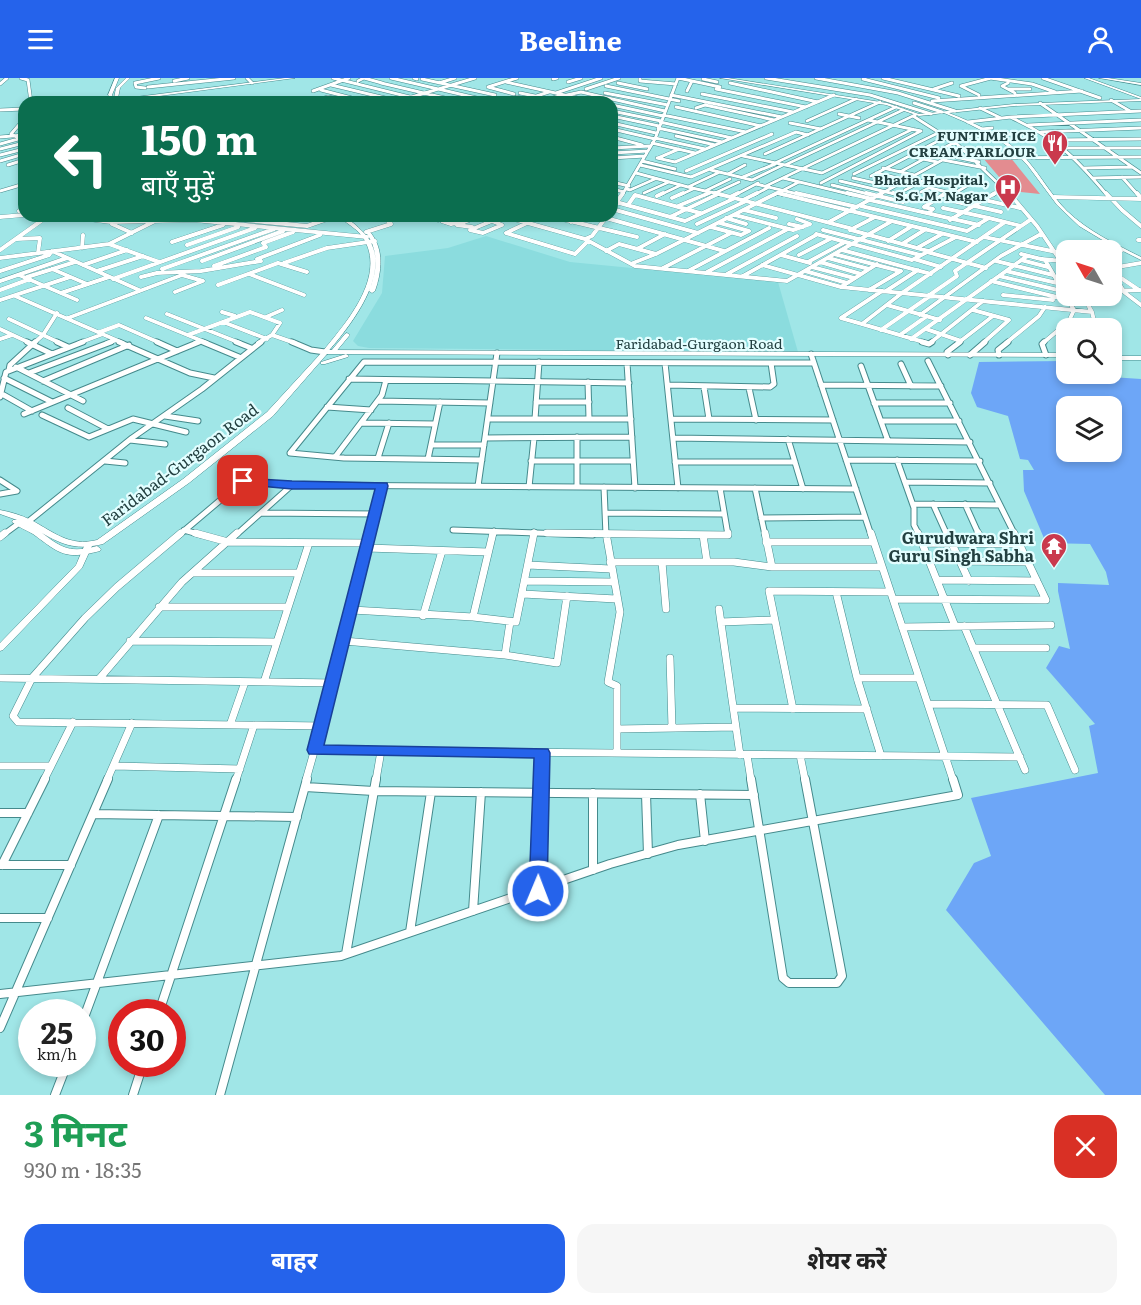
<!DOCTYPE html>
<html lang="hi">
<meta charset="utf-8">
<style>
:root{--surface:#fff;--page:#f6f6f6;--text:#222;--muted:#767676;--accent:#2563eb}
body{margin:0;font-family:Literata,"Noto Sans Devanagari",serif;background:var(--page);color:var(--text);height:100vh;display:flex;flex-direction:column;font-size:22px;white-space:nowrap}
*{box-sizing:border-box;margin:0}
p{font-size:20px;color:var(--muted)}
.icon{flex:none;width:33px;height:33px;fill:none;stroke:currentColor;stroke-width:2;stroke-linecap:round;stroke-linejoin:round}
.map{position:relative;height:1017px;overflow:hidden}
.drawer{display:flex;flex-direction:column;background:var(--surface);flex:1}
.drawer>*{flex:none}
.banner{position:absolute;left:18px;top:18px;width:600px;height:126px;border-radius:18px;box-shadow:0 3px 9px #0003;background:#0b6e4f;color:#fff;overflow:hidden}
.needle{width:39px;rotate:309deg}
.fabs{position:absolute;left:1056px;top:162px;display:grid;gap:12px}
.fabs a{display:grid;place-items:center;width:66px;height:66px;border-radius:12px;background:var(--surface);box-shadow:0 3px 9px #0003;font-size:30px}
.speed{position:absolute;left:18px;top:921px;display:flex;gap:12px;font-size:30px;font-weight:700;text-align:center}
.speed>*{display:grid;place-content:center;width:78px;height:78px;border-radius:50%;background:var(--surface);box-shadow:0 3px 9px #0003;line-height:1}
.speed small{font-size:15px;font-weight:400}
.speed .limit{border:9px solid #d22;background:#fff;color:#111}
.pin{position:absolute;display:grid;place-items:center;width:51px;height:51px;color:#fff;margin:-26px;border-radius:12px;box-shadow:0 3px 9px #0006}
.me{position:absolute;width:66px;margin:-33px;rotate:1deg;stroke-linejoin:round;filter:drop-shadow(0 0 4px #0008)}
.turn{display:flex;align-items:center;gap:21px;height:126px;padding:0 24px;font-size:27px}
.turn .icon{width:78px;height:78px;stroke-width:2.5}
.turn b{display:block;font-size:42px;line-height:51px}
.round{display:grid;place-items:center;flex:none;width:63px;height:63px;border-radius:18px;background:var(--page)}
.overview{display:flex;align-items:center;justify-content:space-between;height:102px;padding:0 24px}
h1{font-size:36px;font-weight:700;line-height:45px;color:#1e9e55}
.button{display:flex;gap:12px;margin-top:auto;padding:12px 24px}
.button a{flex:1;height:69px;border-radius:18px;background:var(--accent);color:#fff;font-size:24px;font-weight:700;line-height:69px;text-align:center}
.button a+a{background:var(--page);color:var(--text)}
header{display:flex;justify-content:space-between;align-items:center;height:78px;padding:0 24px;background:var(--accent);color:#fff;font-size:27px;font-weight:700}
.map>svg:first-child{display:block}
</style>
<header><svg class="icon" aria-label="menu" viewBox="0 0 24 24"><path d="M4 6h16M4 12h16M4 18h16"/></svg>Beeline<svg class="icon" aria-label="person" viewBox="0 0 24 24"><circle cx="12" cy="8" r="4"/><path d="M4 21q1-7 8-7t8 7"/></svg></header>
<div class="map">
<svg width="1141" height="1017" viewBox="0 0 1141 1017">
<rect width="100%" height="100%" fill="#a0e6e7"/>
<!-- built -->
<path fill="#8bdcde" d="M486,158L570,184L778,204L798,274L369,270L358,268L353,263L382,215L385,178L448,170Z"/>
<!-- green -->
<path fill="#e38c90" d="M1010,79L1040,116L1011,113L983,80Z"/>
<!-- water -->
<path fill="#6da6f7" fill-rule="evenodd" d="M1066,283V296L1141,301V1017H1105L946,832L974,785L991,778L971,720L1098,695L1089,648L1095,646L1046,590L1059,568L1070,571L1058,513V505L1109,507L1106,494L1090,466L1046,465L1024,413L1023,392H1034L1028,382L1020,381L1008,338L977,329L971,315L979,284ZM1066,328H1112V374H1066Z"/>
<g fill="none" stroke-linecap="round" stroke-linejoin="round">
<!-- minor-far4 casing -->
<g stroke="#458a8c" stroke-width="4">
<path id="minor-far4" d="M21,0L28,2L31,24
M247,0L252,5
M333,0L430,24
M391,0L494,24
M414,0L417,1
M640,0V3L676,6
M678,0L720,9
M766,0L870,17L931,36
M816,0L898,15L955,33
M865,0L863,1L939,20
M883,0L959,18
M990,0L1032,6L1055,14
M1043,0L1100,20
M422,1L495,17
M553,1L557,0
M703,1L717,4
M174,3L188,0
M358,3L364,0L382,5
M506,4L596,24
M568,4L581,0
M135,5L159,0
M135,5L136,9L145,10
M381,5L462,24
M439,5L455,0
M618,5L647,11
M730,5L818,24
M1008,5L1002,8L1015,15
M0,6L7,0
M331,7L398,23
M606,8L679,23
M961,8L991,0
M961,8L979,17
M148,9L234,0
M586,11L619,0
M716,11L806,29
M934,11L952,5
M1009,11H1030
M321,12L352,20
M313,13L349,0
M687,13L692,3
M520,15L535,18
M556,15L601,0
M605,15L668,27
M514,16L488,9L517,0
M702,16L793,34
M567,17L581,14L665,33
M671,17L782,39
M527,21L549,14
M353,22L361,24
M1111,22L1130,33
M932,23L1082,13
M102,24L112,22
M309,24L328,19L345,22
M395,24L475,0
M501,24L517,19L528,22
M541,24L562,17
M561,24L575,19
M914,25L942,34
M1040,25L1141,95
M612,27L663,38
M676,29L761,48
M696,30L705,27L774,42
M980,30L1001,40
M0,32L24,31
M612,33L661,43
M839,36L859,40
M663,37L746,54
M612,38L659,48
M913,38L957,66L1010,117
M1012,40C1057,61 1075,79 1107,117
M24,41L11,56L24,63
M807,43L856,21
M660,44L732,60
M968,44L1011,39L1141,33
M612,45L656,55
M790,45L821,51
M1028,47L1141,42
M658,50L722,64
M612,51L655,61
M982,51L992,50
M1041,54L1141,50
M991,57L1021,56
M676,58L715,67
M0,59L24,57
M612,59L642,67
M655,60L705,71
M1053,62L1141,61
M652,65L695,75
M0,66L18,61
M612,70L650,68
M1064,70H1141
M0,71L24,65
M612,75L648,73
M765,76L880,24
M0,77L24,71
M743,78L822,95L913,51
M909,78L937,84
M951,78L979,84
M612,80L645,78
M657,80L675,84L834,17
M658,80L679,71
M976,80L1141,79
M943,82L985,90
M0,83L24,76
M642,83L675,91
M775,85L896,29
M8,87L24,82
M640,87L691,99L796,54L808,57
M785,87L903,32
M883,90L914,97
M1084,90L1132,89
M711,92L752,102L783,87
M686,93L772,56
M900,94L955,64
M636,95L688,109
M876,95L906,102
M728,96L745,87
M854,96L940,54
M871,98L942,61L987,57
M743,99L775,86
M1122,99L1138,117
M783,100L853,117
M853,100L893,109
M1092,100L1141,99
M730,101L705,113L715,115L739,104
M840,103L899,117
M612,104L629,108
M821,105L921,53L868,42
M756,106L802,117
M832,107L872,117
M766,108L915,37
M930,110L960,117
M612,111L624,114
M627,111L630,112L655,101
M905,112L932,98
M0,113L24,106
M705,113L688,109L720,94
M921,114L946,101
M644,115L669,104
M715,115L721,117
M778,115L784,117
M955,115L970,106
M622,117L655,61L678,0
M660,117L681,107
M680,117L693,111
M705,117L709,115
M735,117L758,105
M754,117L769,109
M774,117L799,104
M879,117L964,70
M944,117L948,114
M993,117L999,113"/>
</g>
<!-- minor-far3 casing -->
<g stroke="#458a8c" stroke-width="4.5">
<path id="minor-far3" d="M715,115L853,151
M778,115L977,164
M796,115L857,129
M847,115L872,121
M866,115L903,124
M893,115L932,124
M953,115L1020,130
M1009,115L1037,148L1066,191
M1106,115L1122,132L1141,148
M1137,115L1141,120
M657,118L663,115
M730,119L738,115
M1054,119L1141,121
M672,120L683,115
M743,122L757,115
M870,122L979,147
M953,123L1001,134
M616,124L685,143L733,121
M628,127L635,117L700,135
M678,128L709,115
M861,128L967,153L989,140L1021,148
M943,130L989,140
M612,131L623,115
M612,131L698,155
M744,132L776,140
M19,133L24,131
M928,135L933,131L924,129L946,115
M735,137L793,152L810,146L797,141
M64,138L111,144L194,142L367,159
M283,138L288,139
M430,138L438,142L445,140
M453,138L442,143L451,146L461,144
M503,138L585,161L592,158L607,138
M549,138L637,159
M0,139L24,137
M670,139L718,116
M606,140L724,173
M726,140L746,146
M245,142L307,148L336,138
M950,142L995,115
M492,143L502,147L483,155L470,152L504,138
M571,144L585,138
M829,144L882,115
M527,145L506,155L575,176L588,163
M112,146L132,155
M697,146L744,124
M789,146L803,149
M472,149L457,147L477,139L490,142
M711,149L741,157L749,153L720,145
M823,152L920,177
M850,152L875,139
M851,152L928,173
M366,154L391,146L383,138
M816,156L912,182L956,159
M984,159L1066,176
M17,161L40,160L38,175
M585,161L635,188L787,203L892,143
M1138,162H1141
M888,163L912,148
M172,164L223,147
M109,166L159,184
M902,166L926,151
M187,167L238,149
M82,170L83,157
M917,170L942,156
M637,171L665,156
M0,172L48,138
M842,172L931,196
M606,173L619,166L656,176
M1112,173L1122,172
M927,174L986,190
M834,176L900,193
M1021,176L1045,182L1074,232L1069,243L1043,265
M781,177L810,185
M799,177L830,161
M0,180L109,166L157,142L150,138
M828,180L869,191
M257,181L320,157
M914,181L941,189
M1042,181L1062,183
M1021,182L1048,189
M202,183L283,153
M996,183L1053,197
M808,184L845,164
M820,184L861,196
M284,185L327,170L375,163
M633,185L656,176L777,115
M83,187L127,172
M762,187L841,209L1092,234
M214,188L266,169L263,165L293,154
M812,189L854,200
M663,190L731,155
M1112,190L1141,185
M52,191L87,206
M162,191L274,151
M0,193L49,177L52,173L139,212
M97,193L143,178
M688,193L769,150
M805,193L847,205
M1006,193L1057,205
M707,194L788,151
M1112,194L1139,212
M1113,195L1124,214L1141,227
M249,196L304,217
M727,196L797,158
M19,197L77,222
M743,198L816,157
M999,198L1062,213
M27,199L75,184
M141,199L157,195L201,193L261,183
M113,201L255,150
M0,203L67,180
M991,203L1069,222
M218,207L278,185L307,194
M841,209L877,186
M0,212L30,201
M869,212L901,193
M886,213L918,192
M1112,213L1140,212
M61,215L109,199
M1003,217L1053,222
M15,218L123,265
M928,218L957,198L955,193L1030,142
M1083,218L1092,234L1095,247L1092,250
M0,222L70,199
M887,227L940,242
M973,232L1009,242
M222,234L235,238
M167,236L240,265
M920,237L1001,178L1041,156
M266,239L282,232
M68,240L182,197L203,203L175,214
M146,240L207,265
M9,241L60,265
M223,244L267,261
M862,246L841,240L882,213
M0,251L30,265
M926,251L961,263
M881,252L930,218
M100,254L119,247L160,265
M188,257L250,234L280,245L272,257L258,265
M272,257L295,265
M900,257L927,238
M0,261L12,257
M911,261L1027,178
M34,265L43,257L57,235
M79,265L103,256
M107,265L116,262
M195,265L201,263
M927,265L862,246L902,215L1005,144
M930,265L983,223
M958,265L993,238
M983,265L1009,242
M1006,265L1039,238L1045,229"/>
</g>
<!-- minor-far2 casing -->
<g stroke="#458a8c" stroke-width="7">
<path id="minor-far2" d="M27,264L52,276
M57,264L68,269
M119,264L190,295L214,300
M157,264L177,273
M203,264L239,279
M236,264L251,270
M292,264L311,272L325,274
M922,264L929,266L932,264
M1044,264L1042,266L1046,277
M811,276L871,457
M948,277L947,274L960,264
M970,277L985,264
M999,277L998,272L1008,264
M928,283L1015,457
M627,285L635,410
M665,285L678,410
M901,286L911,308
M861,288L888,363
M16,289L83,323
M9,292L10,287L35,264
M29,295L111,264
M4,300L52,324
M349,301L629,305
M43,303L129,267
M588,304L589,341
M668,307L770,309L774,306L771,285
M821,307L941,308
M704,309L709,341
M749,310L756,342
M2,316L32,333
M0,319L6,294L83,264
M378,323L490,325
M536,324H589
M874,325H950
M327,329L371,332
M68,330L108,351
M24,336L199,264
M42,337L89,359L133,341L186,354
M165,338L198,343
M488,341H631
M535,341L539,284
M671,341L833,342
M881,343H959
M361,345L435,346
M577,359V409
M485,360L632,359
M673,360L970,364
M788,361L803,411
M130,362L165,366
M431,367H484
M335,379L382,317L386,302
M378,380L389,345
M428,381L440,324
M482,382L344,380L290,375L364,284L814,285
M846,382L980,383
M897,382L914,430V447L919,457
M105,383L125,385
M531,383H633
M675,384H795
M0,402L17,413L0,416
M905,404L990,405
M478,408L497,275
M529,409L534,360
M604,409L606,457
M720,410L728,457
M755,410L765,457
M913,426L1000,427
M933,426L947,457
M965,426L979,457
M261,435L376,436
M605,435L724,436
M761,440L865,439
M29,443L132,360L202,311L261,264
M184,452L201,457
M453,452L593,457
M3,457L22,443
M179,457L243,403L292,407L856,411
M236,457L292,407
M370,457L382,408
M493,457L494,453
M533,457L534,454"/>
</g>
<!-- minor-far1 casing -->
<g stroke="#458a8c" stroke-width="8">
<path id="minor-far1" d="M181,455L117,509L85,540L32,600L13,638L18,644L322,648
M195,455L228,464L368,465
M547,455L728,457V455
M606,455L620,534L608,604L617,608V651
M765,455L772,489
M871,455L953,702
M918,455L955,548
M947,455L969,503
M978,455L983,465
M703,457L707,484
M0,459L5,455
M766,464H874
M924,465L1019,466
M367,470L488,474
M960,483L1028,484
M610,484H734L772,489H882
M662,484L666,531
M528,487L611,491
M193,495H299
M937,502L1037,503
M525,503L613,504
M836,514L857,600L881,678
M523,516L616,521
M893,521L1046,522L1014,455
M159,529H288
M719,531L740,677
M352,532L473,539L516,544L534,455
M423,538L442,473
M473,539L493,455
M510,544L505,577L557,585L567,518
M721,544L774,542
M964,548L1025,692
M902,549L1051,547
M130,563L277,564
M344,563L505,577
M973,570H1046
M670,580L672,650
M0,600L333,605
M857,600H919
M99,601L182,504L237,455
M264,604L309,465
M928,626L1047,627L1075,692
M735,630L867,631
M793,631L769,513L890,514
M230,647L245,604
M315,672L1020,679
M617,675V651L736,649
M747,677L751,702
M800,677L805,702
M0,688H51
M114,688L240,691
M44,702L73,644
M107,702L132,645
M236,702L254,647
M306,702L340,582L371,455
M376,702L381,673
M541,702L542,675"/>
</g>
<!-- minor casing -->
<g stroke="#458a8c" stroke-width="10">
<path id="minor" d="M751,701L783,900L789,905H837L842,898L805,701
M305,709L374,713L754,717
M593,715V792
M646,716L648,776
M700,716L705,763
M0,735H28
M93,736L297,739
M1,787H71
M2,787L45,701
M538,813L541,701
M473,833L481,714
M0,840H48
M410,854L431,714
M346,876L376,701
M0,916L341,878L610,786L678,767L958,717L953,701
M159,934L236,701
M82,945L159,737
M0,950L108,701
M55,1017L67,986
M133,1017L143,986
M220,1017L307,701"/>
</g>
<!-- tertiary casing -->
<g stroke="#458a8c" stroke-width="1">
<path id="tertiary" d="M115,0H119L112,17L114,20L116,10L126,0H130L120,10L118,20L120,21L285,0H295L114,24L108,17Z
M720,0H728L887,25L919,36L1014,26L1141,21L1084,0H1089L1141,19V23L1014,28L949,35C977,46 1007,59 1027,82C1041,98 1052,118 1067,133C1088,153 1115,166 1141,179V182L1109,166L1079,148L1057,127L1028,88L1015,74L996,60L965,44L944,35L919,38L886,27Z
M1099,0H1108L1141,5V7Z
M338,138C346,138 355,146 361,152C400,187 351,247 327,275L325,276L322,274C345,246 385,201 365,163C360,152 347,146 338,138Z
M367,155H371C384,172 382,193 375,213L372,215L369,213C377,194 379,173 367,156Z
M347,255L350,257L349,258L335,275H331V273L345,256Z
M85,466H88L92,468L82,490L3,572L0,573V565L76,487Z"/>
</g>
<!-- secondary casing -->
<g stroke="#458a8c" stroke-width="1">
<path id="secondary" d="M325,272L1066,275V279L346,276L349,278L348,279L325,286H321V284L346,276H327L273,338L189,405L103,466C78,472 64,468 42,455C63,471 71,475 97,468L101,471L100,473C65,482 60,476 33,456C26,452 18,449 12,444L13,442H17L0,436V432C11,434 21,437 31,442C54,454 69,469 97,462L183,401L267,334L323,273Z
M1112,278H1141V282H1112Z"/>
</g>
<!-- minor-far4 -->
<use href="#minor-far4" stroke="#fff" stroke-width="3"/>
<!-- minor-far3 -->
<use href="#minor-far3" stroke="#fff" stroke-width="4"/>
<!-- minor-far2 -->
<use href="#minor-far2" stroke="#fff" stroke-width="5"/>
<!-- minor-far1 -->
<use href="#minor-far1" stroke="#fff" stroke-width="7"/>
<!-- minor -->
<use href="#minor" stroke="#fff" stroke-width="8"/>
<!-- tertiary -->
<use href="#tertiary" fill="#fff" fill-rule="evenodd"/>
<!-- secondary -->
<use href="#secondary" fill="#fff" fill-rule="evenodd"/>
</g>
<!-- route -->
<path fill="#2563eb" stroke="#184099" stroke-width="1.5" d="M243,400L292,403L387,405L388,408L324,667L548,671L550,675L547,813L544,818L538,820L531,818L529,813L534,680L309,676L307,672L375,411H292L239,406V401Z"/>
<!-- icons -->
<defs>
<g id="restaurant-pin" transform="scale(1.35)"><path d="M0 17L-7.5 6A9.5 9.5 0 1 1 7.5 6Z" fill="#ca394d" stroke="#e3feff"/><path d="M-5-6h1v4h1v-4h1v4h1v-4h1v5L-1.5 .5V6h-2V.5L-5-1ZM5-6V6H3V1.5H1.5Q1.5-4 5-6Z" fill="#fff"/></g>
<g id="hospital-pin" transform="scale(1.35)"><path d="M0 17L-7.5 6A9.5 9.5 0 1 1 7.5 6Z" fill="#ca394d" stroke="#e3feff"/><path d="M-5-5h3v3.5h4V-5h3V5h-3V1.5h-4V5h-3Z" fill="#fff"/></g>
<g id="temple-pin" transform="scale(1.35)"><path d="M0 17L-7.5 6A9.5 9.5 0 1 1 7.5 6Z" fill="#ca394d" stroke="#e3feff"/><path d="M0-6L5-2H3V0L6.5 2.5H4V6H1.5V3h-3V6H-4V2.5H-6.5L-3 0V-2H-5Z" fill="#fff"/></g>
</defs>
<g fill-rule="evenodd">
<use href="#restaurant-pin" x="1055" y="65"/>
<use href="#hospital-pin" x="1008" y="109"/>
<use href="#temple-pin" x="1054" y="468"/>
</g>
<g text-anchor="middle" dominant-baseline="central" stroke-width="4.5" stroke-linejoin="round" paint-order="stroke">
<!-- far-poi labels -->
<g font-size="14" font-weight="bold" fill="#234041" stroke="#e3feff" text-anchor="end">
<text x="1036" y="57">FUNTIME ICE<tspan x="1036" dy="16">CREAM PARLOUR</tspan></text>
<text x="988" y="101">Bhatia Hospital,<tspan x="988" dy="16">S.G.M. Nagar</tspan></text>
</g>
<!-- far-street labels -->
<g font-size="14" fill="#234041" stroke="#e3feff">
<text x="699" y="265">Faridabad-Gurgaon Road</text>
</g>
<!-- street labels -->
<g font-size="16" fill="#234041" stroke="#e3feff">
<text transform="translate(179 386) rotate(-37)">Faridabad-Gurgaon Road</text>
</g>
<!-- poi labels -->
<g font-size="16" font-weight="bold" fill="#234041" stroke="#e3feff" text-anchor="end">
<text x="1034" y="459">Gurudwara Shri<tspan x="1034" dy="18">Guru Singh Sabha</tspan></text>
</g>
</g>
</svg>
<div class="fabs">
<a><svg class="needle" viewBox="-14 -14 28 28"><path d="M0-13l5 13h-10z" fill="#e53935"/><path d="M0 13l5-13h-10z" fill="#767676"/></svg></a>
<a><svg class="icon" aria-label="search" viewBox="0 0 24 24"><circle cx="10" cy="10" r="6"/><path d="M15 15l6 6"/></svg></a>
<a><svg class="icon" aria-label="layers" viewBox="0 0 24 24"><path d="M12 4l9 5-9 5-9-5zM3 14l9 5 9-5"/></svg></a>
</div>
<div class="speed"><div>25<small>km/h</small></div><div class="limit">30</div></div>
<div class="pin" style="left:243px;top:403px;background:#d93025"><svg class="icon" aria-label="arrive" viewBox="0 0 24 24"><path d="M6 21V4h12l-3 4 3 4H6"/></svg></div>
<svg class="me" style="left:538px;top:813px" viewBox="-20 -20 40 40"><circle r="17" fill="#2563eb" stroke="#fff" stroke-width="3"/><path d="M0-11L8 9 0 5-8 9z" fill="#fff"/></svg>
<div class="banner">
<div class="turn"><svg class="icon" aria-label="left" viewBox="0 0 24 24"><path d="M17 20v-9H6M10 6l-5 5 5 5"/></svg><div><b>150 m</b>बाएँ मुड़ें</div></div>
</div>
</div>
<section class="drawer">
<div class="overview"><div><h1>3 मिनट</h1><p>930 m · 18:35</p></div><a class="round" style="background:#d93025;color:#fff"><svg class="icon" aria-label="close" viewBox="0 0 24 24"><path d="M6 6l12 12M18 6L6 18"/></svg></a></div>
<div class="button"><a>बाहर</a><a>शेयर करें</a></div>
</section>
